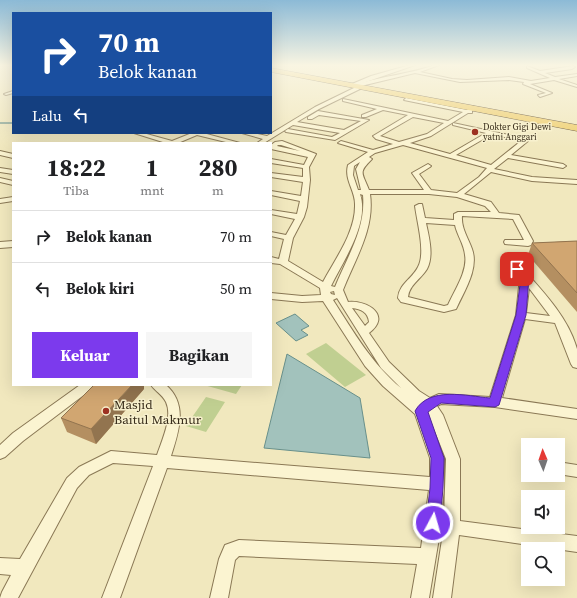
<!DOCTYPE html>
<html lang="id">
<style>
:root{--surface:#fff;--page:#f6f6f6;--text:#202124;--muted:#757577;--line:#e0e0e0;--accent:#7c3aed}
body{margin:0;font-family:"Source Serif 4",serif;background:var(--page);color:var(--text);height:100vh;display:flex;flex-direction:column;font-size:15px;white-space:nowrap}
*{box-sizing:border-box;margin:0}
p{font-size:13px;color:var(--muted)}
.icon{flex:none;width:22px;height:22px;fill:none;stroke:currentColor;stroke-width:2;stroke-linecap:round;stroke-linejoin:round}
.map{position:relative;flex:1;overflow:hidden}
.panel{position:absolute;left:12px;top:142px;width:260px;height:244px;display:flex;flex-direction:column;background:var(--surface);border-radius:0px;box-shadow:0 4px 16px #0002}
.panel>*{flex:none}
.banner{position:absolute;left:12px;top:12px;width:260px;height:122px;border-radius:0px;box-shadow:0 4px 16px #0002;background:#1a4fa0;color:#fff;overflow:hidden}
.needle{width:26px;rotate:358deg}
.tools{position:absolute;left:521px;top:438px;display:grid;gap:8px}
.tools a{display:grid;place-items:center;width:44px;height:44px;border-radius:0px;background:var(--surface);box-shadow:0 4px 16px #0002;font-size:20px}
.pin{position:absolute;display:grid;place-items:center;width:34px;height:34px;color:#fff;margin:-17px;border-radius:8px;box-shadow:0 2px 6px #0006}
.me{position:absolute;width:44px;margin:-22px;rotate:6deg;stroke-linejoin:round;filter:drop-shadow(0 0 3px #0008)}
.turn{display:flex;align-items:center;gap:14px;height:84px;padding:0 20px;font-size:18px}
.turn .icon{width:52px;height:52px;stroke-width:2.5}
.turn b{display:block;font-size:28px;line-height:34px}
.then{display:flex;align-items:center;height:38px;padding:0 20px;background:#0003;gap:8px;font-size:15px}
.eta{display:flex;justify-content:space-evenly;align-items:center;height:68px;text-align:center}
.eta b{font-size:24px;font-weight:700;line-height:28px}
.primary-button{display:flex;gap:8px;margin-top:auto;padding:8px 20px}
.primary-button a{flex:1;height:46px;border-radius:0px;background:var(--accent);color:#fff;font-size:16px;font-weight:700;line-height:46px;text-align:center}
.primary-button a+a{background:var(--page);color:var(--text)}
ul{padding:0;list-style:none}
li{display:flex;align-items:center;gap:12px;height:52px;padding:0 20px;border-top:1px solid var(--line)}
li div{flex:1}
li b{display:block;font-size:15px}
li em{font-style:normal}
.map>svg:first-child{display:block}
</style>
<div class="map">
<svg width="577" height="598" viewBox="0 0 577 598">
<rect width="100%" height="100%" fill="#f1e8be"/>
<!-- green -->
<path fill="#c0cf91" d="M326,343L366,375L345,387L306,354Z
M204,385H242L236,394Z
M206,397L225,402L206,432L186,426Z"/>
<!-- water -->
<path fill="#a2c2bc" stroke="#68908b" d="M295,314L309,326L301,330L308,335L296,341L276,323Z
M287,354L360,398L370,458L264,448Z"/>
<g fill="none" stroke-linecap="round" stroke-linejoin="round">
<!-- stream -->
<path stroke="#68908b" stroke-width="1.5" d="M0,123H13"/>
<!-- minor casing -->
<g stroke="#8a7855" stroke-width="2">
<path id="minor" d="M435,65H439L420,72L452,79L467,80L509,77L531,81L550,78L527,68V66L540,71L573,66L575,67L572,69L545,73L555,77L577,74V76L559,79L577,85V87L554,80L530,84L552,93L540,97L538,95L546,93L523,84L524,82L509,80L460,82L415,73L361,86L362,88L319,109L297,122L344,130L361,121L319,115L312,119H308V117L318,111L369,120L335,140L286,132L285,131L288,129L332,137L340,133L293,125L264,143H257L263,139L242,133H253L267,136L315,107L358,86L357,84C383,76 410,74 435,65Z
M13,91V93L6,95L4,94Z
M406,98L467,110L473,106L476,108L472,111V113H468L431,136L410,143L450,154L486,133L453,125V123L528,139V141L511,155L563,164L566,166L563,168L508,158L494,169L532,177L577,180V184L532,181L491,172L464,194L491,202L499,213L519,215L533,241L531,245L528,246L505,244L504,242L505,240H524L513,219L462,216C461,228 468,238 472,249C479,268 465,290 457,307L456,309L444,312L401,302L398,298C399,284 412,279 418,267C426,253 417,222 415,206L419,204H422L425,218L454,220V214L458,212H491L485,206L457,197L429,194H370C375,229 355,259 343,290L348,302C368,300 392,316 369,333L389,362L419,391L430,398L439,394L490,397L516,315L520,277L507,262L506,260L507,258H513C536,284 568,315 577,349C577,355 577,362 577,368L573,367L571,364L555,323L525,319L502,398L577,409V419L495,407L441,404L437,406L443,415L460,459V521L577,536V552L459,535L451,598H433L443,533L440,532L429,598H411L417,564L239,556L235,560L228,598H210L219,559L225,545L239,540L421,548L429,490L167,468L120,598H102L153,466L113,463L89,475L77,488L18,598H0L2,592L11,575L0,574V558L20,559L67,478L79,467L111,451L157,455C162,440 173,417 166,402C162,394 155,391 151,385H166C188,404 179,431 171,456L430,477V458L415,414L383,386L365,366L323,301L302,302L271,299V293L302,296L321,295L320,288L280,264L271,263V257L279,259L284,239L271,236V232L286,235L295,219L271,214V210L297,214L300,201L271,195V191L301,196L303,182L271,177V173L303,177V168L271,163V159L304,165L308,157L271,149V145L275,142L282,141L316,154L309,167L310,180L307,207L304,217L293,238L288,261L323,282C335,259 356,232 355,204C355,190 344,180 348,165L368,152L338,143L341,141L373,150L393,144L376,139L373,136L408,115L383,110L366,117H362V115L377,109L343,101V99L448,121L463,112L404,100ZM413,117L444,123L427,134L399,142L380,136ZM492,134L521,141L491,165L456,155ZM278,145H281L300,151L277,146ZM403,145L487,168L479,177L457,193L431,190L419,174L430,167L431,166L428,164L412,173L424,190H369C362,172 358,173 372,159L369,157L375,153ZM360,162L356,169L361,190H358L353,175L354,166ZM360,194L363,195C366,229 347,257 335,287L331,286C343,261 370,223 360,194ZM426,223L455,225C457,235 464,244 465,255C468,271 454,291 448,305L444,306L408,297C409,285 421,279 427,269C434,256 429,237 426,223ZM529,288L550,316L526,313ZM334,291L335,295L331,294L330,292ZM337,298L381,368L401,388C372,364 353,331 333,300ZM352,308C361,309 368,312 369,322L365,326ZM428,414L446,459L444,518L441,517L444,488V458Z
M134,133H143L172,141L192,133H203L240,143H230L197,135L178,143H166Z
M0,151L13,154V158L0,155Z
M0,168L13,170V174L0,172Z
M0,178L13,181V185L0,182Z
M13,197V201L0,203V199Z
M13,241V247L0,248V242Z
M80,385H95L93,388L23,441L5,457L0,459V445L13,433Z
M558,462L577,465V477L558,474Z"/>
</g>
<!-- tertiary casing -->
<g stroke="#8a7855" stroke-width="2">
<path id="tertiary" d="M410,65H415L357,85L352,84L371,76Z"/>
</g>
<!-- trunk casing -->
<g stroke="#57452a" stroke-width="1">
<path id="trunk" d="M271,68L577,125V131L271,72Z"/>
</g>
<!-- minor -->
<use href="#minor" fill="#fbf4d1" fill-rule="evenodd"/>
<!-- tertiary -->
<use href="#tertiary" fill="#fbf4d1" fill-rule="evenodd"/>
<!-- trunk -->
<use href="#trunk" fill="#efce6c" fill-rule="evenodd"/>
</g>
<!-- wall -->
<path fill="#b48f61" d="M577,241V312L528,255L532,243Z
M144,389L96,444L67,432L61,418Z"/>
<!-- shaded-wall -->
<path fill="#92744f" d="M132,385H144V389L96,444L91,429Z"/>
<!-- building -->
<path fill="#d1a671" stroke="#92744f" d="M577,241V293L532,243Z
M94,385H132L91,429L61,418Z"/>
<!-- sky -->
<linearGradient id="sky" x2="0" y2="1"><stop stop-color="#8cbad6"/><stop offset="0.44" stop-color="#f9f5e2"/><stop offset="1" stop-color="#f9f5e2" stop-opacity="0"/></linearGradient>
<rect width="577" height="148" fill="url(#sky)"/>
<!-- route -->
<path fill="#7c3aed" stroke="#51269a" d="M517,266L520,267L529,277L526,315L499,405L495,407L441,403L428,412L444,458L443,488L440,523L438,528L433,530L428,528L426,523L430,488L431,458L415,411C429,386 467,396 490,398L516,315L521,277L513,269Z"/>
<!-- markers -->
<g fill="#9d3121" stroke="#f8f1ce" stroke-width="1.5">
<circle cx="475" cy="132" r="4"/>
<circle cx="106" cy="411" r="4"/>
</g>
<g text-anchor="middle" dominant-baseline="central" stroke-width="3" stroke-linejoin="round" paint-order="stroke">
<!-- far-poi labels -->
<g font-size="9" fill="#382d1b" stroke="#f8f1ce" text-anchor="start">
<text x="483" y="127">Dokter Gigi Dewi<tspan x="483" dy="10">yatni Anggari</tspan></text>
</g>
<!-- near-poi labels -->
<g font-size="13" fill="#382d1b" stroke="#f8f1ce" text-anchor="start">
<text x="114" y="404">Masjid<tspan x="114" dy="15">Baitul Makmur</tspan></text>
</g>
</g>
</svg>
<div class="tools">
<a><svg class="needle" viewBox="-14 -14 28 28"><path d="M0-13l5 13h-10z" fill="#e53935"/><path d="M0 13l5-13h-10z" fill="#757577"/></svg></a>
<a><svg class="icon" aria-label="sound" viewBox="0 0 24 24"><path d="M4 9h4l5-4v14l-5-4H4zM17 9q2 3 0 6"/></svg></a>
<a><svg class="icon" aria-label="search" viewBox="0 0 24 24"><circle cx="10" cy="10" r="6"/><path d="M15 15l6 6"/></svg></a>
</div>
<div class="pin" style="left:517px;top:269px;background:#d93025"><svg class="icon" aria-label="arrive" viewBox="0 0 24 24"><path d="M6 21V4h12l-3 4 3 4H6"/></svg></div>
<svg class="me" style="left:433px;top:523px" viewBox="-20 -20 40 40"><circle r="17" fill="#7c3aed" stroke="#fff" stroke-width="3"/><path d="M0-11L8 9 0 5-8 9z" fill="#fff"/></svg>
<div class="banner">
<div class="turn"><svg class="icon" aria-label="right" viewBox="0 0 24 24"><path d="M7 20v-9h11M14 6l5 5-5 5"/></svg><div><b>70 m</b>Belok kanan</div></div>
<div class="then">Lalu<svg class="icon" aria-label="left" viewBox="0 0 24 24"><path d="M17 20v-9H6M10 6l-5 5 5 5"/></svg></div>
</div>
<section class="panel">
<div class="eta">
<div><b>18:22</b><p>Tiba</p></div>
<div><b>1</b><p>mnt</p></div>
<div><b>280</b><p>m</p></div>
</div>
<ul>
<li><svg class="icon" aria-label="right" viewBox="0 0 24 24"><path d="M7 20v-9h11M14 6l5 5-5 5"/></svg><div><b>Belok kanan</b></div><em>70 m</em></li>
<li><svg class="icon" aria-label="left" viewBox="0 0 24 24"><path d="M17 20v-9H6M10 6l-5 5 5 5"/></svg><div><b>Belok kiri</b></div><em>50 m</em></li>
</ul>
<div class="primary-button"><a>Keluar</a><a>Bagikan</a></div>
</section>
</div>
